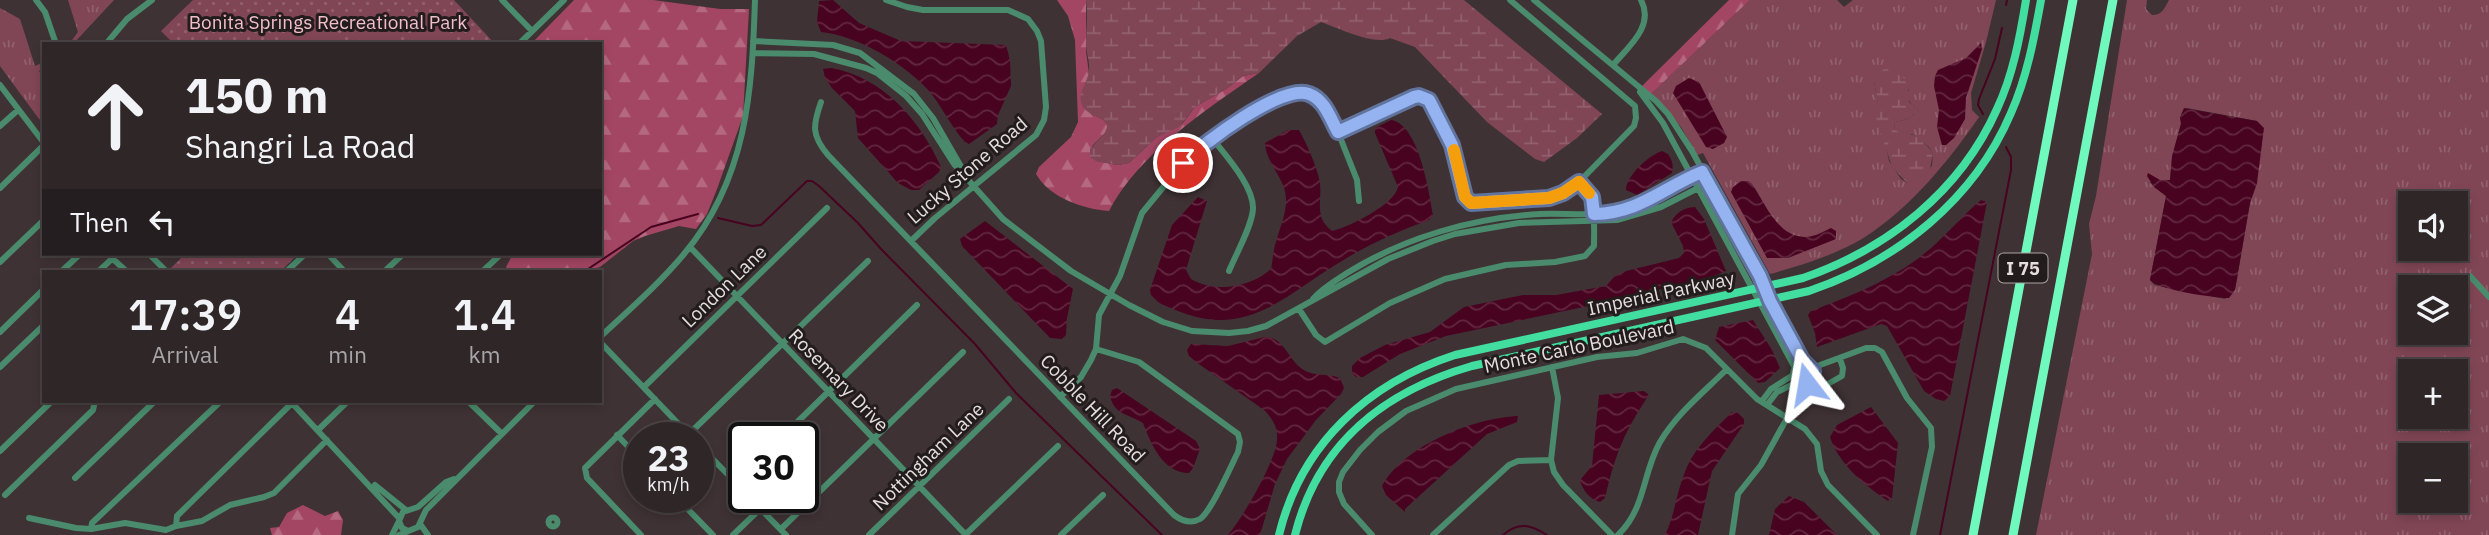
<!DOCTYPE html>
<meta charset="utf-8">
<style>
:root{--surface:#2f2628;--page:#372e30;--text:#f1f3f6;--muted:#a7a5a8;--line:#4a4345}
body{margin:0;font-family:"IBM Plex Sans",sans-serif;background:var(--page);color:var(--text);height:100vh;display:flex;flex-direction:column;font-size:26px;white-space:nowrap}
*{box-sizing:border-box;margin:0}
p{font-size:23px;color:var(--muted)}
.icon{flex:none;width:38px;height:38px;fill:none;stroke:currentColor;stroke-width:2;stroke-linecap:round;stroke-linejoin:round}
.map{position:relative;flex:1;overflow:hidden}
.side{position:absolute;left:42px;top:270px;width:560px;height:133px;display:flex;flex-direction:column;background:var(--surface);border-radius:0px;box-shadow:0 4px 10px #0003,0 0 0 2px var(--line)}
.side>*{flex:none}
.top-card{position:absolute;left:42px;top:42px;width:560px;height:214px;border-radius:0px;box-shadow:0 4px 10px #0003,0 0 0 2px var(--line);background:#2f2628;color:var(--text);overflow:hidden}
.buttons{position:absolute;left:2398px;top:191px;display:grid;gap:14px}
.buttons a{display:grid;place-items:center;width:70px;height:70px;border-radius:0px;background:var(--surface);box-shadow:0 4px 10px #0003,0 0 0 2px var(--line);font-size:35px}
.speed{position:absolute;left:623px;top:422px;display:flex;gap:14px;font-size:35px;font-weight:700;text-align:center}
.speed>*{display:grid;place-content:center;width:91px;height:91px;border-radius:50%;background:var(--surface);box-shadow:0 4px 10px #0003,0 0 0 2px var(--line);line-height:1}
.speed small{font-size:18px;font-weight:400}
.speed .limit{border:4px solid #111;border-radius:10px;background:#fff;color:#111}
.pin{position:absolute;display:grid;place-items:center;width:60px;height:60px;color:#fff;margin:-30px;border:4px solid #fff;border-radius:50%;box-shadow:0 2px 7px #0007}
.me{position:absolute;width:77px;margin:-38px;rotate:346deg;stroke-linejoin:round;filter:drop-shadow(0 0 5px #0008)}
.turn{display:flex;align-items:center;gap:24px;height:147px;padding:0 28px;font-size:32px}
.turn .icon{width:91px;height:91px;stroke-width:2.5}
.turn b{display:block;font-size:49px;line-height:60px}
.then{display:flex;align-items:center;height:66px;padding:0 28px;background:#0003;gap:14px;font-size:26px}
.eta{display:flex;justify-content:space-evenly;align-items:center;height:119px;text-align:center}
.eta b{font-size:42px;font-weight:600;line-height:49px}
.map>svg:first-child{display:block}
</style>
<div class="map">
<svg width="2489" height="535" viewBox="0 0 2489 535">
<defs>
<pattern id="grass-tufts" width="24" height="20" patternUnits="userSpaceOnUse" patternTransform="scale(1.75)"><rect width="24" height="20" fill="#804656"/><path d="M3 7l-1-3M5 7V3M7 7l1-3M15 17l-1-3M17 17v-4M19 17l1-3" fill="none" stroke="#92606e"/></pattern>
<pattern id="forest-firs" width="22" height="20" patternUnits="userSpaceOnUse" patternTransform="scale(1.75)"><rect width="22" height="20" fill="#a34663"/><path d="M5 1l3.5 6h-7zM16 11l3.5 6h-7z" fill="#b46980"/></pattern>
<pattern id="wetland-marsh" width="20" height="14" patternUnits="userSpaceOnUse" patternTransform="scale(1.75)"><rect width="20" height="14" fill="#804656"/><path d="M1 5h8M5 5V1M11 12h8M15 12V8" fill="none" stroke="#92606e"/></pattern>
<pattern id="park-dots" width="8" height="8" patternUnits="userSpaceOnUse" patternTransform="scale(1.75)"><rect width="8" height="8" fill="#804656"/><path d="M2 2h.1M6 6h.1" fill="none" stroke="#92606e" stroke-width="1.8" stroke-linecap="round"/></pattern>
<pattern id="water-waves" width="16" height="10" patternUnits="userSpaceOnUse" patternTransform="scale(1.75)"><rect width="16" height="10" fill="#47031f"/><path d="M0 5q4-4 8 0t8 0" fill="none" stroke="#62273f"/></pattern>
</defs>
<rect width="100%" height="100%" fill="#3f3235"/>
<!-- grass -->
<path fill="url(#grass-tufts)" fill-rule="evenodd" d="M68,0H114L73,44H69L78,32Z
M1750,0H1837L1844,7L1853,0H1996L1986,42L1971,93L1972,110L1979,117C1948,162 1911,207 1865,237C1836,255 1802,265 1770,274L1703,153L1697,155L1681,127L1651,94ZM1874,82L1909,89C1905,100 1911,104 1919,110L1908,119L1895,122L1894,129L1899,134H1912L1929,147L1933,153L1932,166L1913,183H1907L1901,179L1889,161L1885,141L1876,115L1878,102Z
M2127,0H2147L2146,9L2152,15C2162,15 2164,9 2169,0H2489V535H2036L2092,254L2089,224L2096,196ZM2187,108L2257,121V183L2250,203L2235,290L2225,299L2154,285L2150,280L2166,196L2149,182L2170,180L2172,159L2181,123L2180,117ZM2410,203H2455V248H2410ZM2410,287H2455V332H2410ZM2410,371H2455V416H2410ZM2410,455H2455V500H2410Z
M0,8L20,19L35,66L44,62V68L39,71L44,79V122L39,119L0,66Z"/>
<!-- forest -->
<path fill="url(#forest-firs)" d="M574,0H653L720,9H749L743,116L717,189L707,214L696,229L679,226L645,236L633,241L600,267L585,271H509L506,267L513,254H600V44H531Z
M1057,0H1086V51L1089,74L1081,96L1091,114L1104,120L1108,126L1105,133L1092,146L1096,161L1118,165L1129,163L1157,137L1182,124L1195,107L1226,89L1243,76L1259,73C1207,109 1138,154 1109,211C1083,209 1050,198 1036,174L1039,167L1071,137L1078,122L1075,40L1068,16Z
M1729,0H1750L1651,94L1642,86Z
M303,505L325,516L338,511L343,520L341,535H272L270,528L279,527L287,513Z"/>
<!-- wetland -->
<path fill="url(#wetland-marsh)" d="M1086,0H1464L1602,114L1577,138L1544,162L1535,159L1487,122L1415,47L1390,38C1375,46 1338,28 1321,22L1297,36L1259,73L1243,76L1226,89L1195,107L1179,127L1157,137L1129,163L1118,165L1096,161L1090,157V149L1105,133L1108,126C1103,116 1090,117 1083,107C1075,93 1089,83 1089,70C1090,61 1086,53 1086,43C1086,29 1088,15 1086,0Z
M1886,68H1893L1908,82L1909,102L1919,110L1908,119L1895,122L1894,129C1901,135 1903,132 1910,134C1918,136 1929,147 1933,153L1929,175L1913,183H1907L1892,167L1875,115L1878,102L1874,82L1875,75Z"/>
<!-- park -->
<path fill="url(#park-dots)" d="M193,0H454L495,44H174L161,31Z
M185,254H298L281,271H173L170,269Z"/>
<!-- pitch -->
<path fill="#804656" d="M375,8L392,12L408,24L388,44H363L344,23L357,13Z
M321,15L349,44H286V29L292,23Z
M427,20L448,36V44H401Z"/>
<!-- water -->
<path fill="url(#water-waves)" d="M833,0L859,23L901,41L1006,45L1010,60L1011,86L998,115L997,124L969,144L965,142C951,127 943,108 930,92C905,64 859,36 821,32L817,22L819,1Z
M1981,43L1982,49L1966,98L1965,119L1954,138L1946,145H1942L1937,127L1939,110L1934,86L1935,76L1938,70L1966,58Z
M831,68C883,77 920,120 941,167L939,172L919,190H911L898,183L858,138L855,111L832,88L825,78L823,69Z
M1689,78L1699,82L1727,137L1724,143L1713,149L1706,147L1673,93L1676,86Z
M2184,108L2257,121L2264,128L2257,183L2250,203L2235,290L2229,298C2215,298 2157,290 2150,280L2166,196L2154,187L2147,176L2148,173L2160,180H2170L2172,156L2181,124L2180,117Z
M1391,120C1419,124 1429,192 1433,215L1429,220C1398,231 1365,246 1337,264C1298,287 1264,322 1216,320C1195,319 1178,311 1159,303L1151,295L1150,290L1172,225L1198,197L1207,201L1186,270L1191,279C1215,293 1250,288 1271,269C1273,260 1273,250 1276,242C1281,223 1290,207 1284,188C1279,173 1265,158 1265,143L1288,130H1299C1306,142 1316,165 1319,178C1324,198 1312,216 1332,231C1349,227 1394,205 1398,187L1375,133V128Z
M1662,151L1668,154C1672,160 1674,165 1672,173L1637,195L1626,190C1626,176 1649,155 1662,151Z
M1741,181H1748L1752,184C1767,206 1781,246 1816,235C1822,233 1826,230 1831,228L1836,231V239L1788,258H1767L1731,192L1733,187Z
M1981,200L1987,202L1950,396L1944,401L1936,399L1924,391L1887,326L1881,324L1817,347L1815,333L1808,315L1811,311C1853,295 1895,279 1930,249C1948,233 1963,215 1981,200Z
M1695,207L1704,219L1726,271L1714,276L1612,301L1446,336L1400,354L1363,377H1356L1352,373V366L1360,358L1385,345L1430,332L1464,307L1523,295H1556L1606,286L1614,277L1626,271L1679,258L1684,253L1683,246L1671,222C1677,212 1683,208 1695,207Z
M985,221L1073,289L1067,318L1066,335L1062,339L1050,338L962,246L960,239Z
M1753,320L1772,350L1780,368L1765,382L1758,383L1715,340L1719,327Z
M1265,337C1284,337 1287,358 1302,369C1313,377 1328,373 1340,378L1344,388L1341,394L1316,420L1287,459L1275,484L1260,535H1228C1242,519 1277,459 1277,439C1278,427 1272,418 1264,410L1196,362L1189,356L1187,350L1191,344L1228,346Z
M1117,388L1196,441L1200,449L1193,468L1189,473C1163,473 1151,444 1143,423C1129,414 1114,415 1110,396L1112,390Z
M1644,391L1649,395C1624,432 1615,455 1605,498L1600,502C1590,500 1582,489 1580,480L1592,466L1599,395Z
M1871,407L1898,443L1892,498L1888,501C1865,486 1838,463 1830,437L1837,425Z
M1732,412L1738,413L1744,419V424L1712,471L1698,535H1665C1675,515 1676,493 1685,472C1694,448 1714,430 1732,412Z
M1518,416L1517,422L1487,434L1405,509V512L1386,495L1382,486C1405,445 1473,418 1518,416Z
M1789,496L1804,502L1837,535H1769L1775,509Z"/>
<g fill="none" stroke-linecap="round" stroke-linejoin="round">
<!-- stream -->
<path stroke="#47031f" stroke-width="2" d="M2006,5L2007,0
M1983,114L1978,105L1979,99L1995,59L2002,28
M718,218L752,226L761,225L807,181H812L819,186L858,223L881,249L975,344L1016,393L1162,535
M585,271L651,227L698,214
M1503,535C1519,521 1531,525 1547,535
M1940,535L2011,170V157L2006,147"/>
<!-- minor -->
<path stroke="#498b6c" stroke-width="6" d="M36,0L45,12L56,44
M502,0L532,31
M886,0L907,7L923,10H1008L1028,19L1037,31L1041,41L1046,107L1044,120L1036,135L935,218L911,241
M1534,0L1656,101L1668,114L1692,151L1760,276L1770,301L1804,364
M753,41L833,45L860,53L914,94L933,118L963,170
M106,44L127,19L152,0
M519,44L564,0
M753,53L814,54L866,68L877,73L906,96L922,114L954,164L1003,219L1071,271L1129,305L1163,322L1192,331L1229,333L1248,331L1266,326L1388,259L1433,241L1455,234L1519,223L1617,220L1661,207L1708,183
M1613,65C1628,47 1655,26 1641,0
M0,85L44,143
M1640,92L1663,123L1795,368
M821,102C813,125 811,135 828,155L1174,515C1182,521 1191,524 1200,519C1211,512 1231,466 1238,452L1240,442L1238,434L1139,362L1096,349
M0,126L18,110
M1338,132L1414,97H1424L1433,106L1452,145L1467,201L1475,203L1488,200L1549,198L1563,193L1579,182L1634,126L1636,118L1635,106L1510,0
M1212,138C1225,155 1254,186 1253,209C1252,226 1236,254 1229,271
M0,188L44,145
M690,247L966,535
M149,254L166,271
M328,254L344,271
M112,258L126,271
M0,262L44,220
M62,271L80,254
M99,271L117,254
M287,271L305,254
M385,271L403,254
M483,271L501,254
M2470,276L2489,297
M1313,299C1322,288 1335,281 1347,273C1405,237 1473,218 1540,214C1569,213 1598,217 1626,210C1653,203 1676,182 1702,172
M1299,309L1316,335L1325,342L1390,303L1445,279L1506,265L1555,262L1585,256L1594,246C1594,222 1597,200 1579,182
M0,332L44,289
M600,337C629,310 659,284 684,254C747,179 752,92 755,0
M600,342L692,438
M1793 374a10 10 0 1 1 20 0a10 10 0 1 1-20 0Z
M0,367L44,325
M1552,367L1558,398L1551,460L1554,472L1563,485L1612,535
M1812,368L1866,348H1875L1882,352L1907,398L1931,428L1932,447L1913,535
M644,387L827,208
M1060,397L1081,377L1091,360L1096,349L1099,315L1120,276L1142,213L1183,163L1225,129L1286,94L1299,92L1309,93L1324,106L1338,132L1357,180L1359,201
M468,401L501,433
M1762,401L1771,389L1793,375
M291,402L399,518
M1767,405L1777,392L1798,382
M318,430L348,401
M689,434L868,261
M617,435L639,458
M781,438L917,305
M698,444L744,491
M0,451L52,401
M75,478L155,401
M735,482L744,474
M375,485L406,510
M5,495L93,410L95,401
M676,497L713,535
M749,497L786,535
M548.5 522a4.5 4.5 0 1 1 9 0a4.5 4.5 0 1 1-9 0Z
M29,518L76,528L91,529L125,523L166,530L176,526L202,521L230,505L264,497L274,493L327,440
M420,524L428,535
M176,526L177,516L292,403
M91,529L92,523L221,401
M781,529L963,352
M408,531L402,528L399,521L403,512L418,507L446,482L454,479
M392,535L399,521
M399,535L418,527L426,510L535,401
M641,535L587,478L585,468L655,399
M733,535L760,509
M869,535L1009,399
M965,535L1058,446
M1061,535L1103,495
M1372,535L1344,504L1339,492V482L1343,472L1360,450L1378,432L1406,411L1456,389L1597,357L1637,353L1683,339L1706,348L1757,399L1805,429L1817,444L1821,471L1828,485L1877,535
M1433,535L1509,465L1518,461L1551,460
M1618,535C1646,508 1642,474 1660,442C1677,413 1704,392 1727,369
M1732,535L1738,494L1761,465L1796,402L1842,376L1843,368L1840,359"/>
<!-- major -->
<path stroke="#41dea0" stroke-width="8" d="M1279,535C1301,444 1368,383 1455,355L1803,278C1887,249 1960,192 1997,109C2013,75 2020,37 2026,0
M1295,535C1318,443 1385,391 1472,366L1809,291C1897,261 1974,200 2011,113C2027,77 2034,39 2041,0"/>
<!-- highway -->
<path stroke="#6ff9bd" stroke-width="9" d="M1973,535L2073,0
M2013,535L2113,0"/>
</g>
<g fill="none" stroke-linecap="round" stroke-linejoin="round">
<!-- route casing -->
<g stroke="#61749d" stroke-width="18">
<path id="route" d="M1183,163C1202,144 1283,83 1309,94C1325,100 1330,118 1338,132L1414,97L1419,96L1429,100L1452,145L1465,197L1471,203L1549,198L1563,193L1579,182L1592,197L1594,214C1640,213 1662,188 1702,172L1760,276L1770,301L1802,360L1813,371V377L1807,384"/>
</g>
<!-- route -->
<use href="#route" stroke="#95b2f1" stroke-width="12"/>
<!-- slow -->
<path stroke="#f59e0b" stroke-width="12" d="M1454,150L1465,197L1471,203L1549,198L1563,193L1579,182L1589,193"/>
</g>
<g text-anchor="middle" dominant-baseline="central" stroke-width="6" stroke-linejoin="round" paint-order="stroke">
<!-- shield labels -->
<rect fill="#221c1d" stroke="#aba3a5" stroke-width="2" x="1998.5" y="253.5" width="49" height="29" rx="5"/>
<g font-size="18" font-weight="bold" fill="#e6dddf">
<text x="2023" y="268">I 75</text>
</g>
<!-- park labels -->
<g font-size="19" fill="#f2beca" stroke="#221c1d">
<text x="328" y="22">Bonita Springs Recreational Park</text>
</g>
<!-- street labels -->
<g font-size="19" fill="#e6dddf" stroke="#221c1d">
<text transform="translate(967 170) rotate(-41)">Lucky Stone Road</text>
<text transform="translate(724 286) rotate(-44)">London Lane</text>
<text transform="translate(1661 293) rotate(-12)">Imperial Parkway</text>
<text transform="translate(1579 346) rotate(-12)">Monte Carlo Boulevard</text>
<text transform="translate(839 380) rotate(46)">Rosemary Drive</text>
<text transform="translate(1093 408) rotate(46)">Cobble Hill Road</text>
<text transform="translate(928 456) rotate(-44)">Nottingham Lane</text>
</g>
</g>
</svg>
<div class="buttons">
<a><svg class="icon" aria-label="sound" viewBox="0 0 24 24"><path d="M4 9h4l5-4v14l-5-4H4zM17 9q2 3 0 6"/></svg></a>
<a><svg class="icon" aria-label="layers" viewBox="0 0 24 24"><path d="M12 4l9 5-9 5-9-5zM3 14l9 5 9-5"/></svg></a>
<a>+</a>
<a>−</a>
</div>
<div class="speed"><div>23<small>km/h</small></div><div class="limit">30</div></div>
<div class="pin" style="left:1183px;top:163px;background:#d93025"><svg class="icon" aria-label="arrive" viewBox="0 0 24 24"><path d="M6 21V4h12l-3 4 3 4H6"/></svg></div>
<svg class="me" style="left:1807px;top:384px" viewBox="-20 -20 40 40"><path d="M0-17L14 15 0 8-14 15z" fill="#95b2f1" stroke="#fff" stroke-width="4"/></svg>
<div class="top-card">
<div class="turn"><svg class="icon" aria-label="ahead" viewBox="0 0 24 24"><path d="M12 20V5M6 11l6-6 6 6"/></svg><div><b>150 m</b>Shangri La Road</div></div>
<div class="then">Then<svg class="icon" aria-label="left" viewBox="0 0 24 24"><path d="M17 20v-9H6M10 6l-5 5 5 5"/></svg></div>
</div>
<section class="side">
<div class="eta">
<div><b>17:39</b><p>Arrival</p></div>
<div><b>4</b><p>min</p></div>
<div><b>1.4</b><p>km</p></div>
</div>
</section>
</div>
